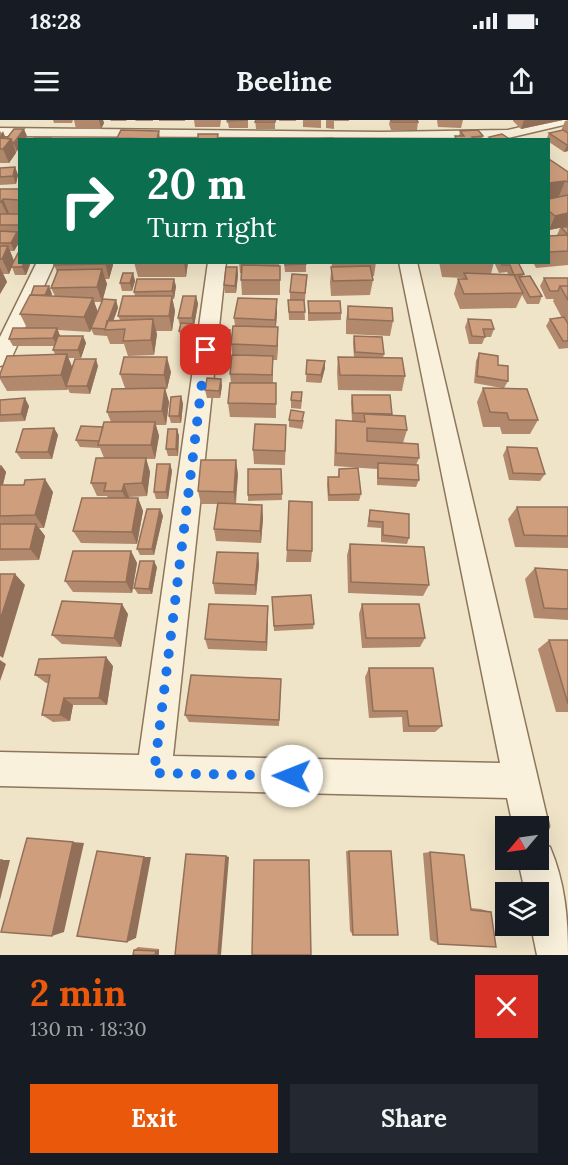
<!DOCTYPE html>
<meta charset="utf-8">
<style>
:root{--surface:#171b24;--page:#242831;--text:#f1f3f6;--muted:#9ea1a6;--accent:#ea580c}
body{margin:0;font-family:Lora,serif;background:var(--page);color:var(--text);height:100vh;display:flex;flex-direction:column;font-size:22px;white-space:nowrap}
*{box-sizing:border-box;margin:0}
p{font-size:20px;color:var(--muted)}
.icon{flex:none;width:33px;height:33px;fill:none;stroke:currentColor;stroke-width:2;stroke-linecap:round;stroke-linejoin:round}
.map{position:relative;height:835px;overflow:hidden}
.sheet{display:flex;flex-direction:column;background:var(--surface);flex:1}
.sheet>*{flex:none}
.top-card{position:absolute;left:18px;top:18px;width:532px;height:126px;border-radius:0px;box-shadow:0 6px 24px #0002;background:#0b6e4f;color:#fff;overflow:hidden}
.needle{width:39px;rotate:241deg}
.buttons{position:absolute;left:495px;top:696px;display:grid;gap:12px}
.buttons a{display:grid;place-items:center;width:54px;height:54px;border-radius:0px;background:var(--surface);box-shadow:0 6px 24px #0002;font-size:30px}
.pin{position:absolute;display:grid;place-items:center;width:51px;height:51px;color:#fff;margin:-26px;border-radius:12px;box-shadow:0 3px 9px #0006}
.me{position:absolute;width:66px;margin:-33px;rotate:271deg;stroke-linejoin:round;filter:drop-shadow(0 0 4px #0008)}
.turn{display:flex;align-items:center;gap:21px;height:126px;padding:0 30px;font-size:27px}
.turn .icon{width:78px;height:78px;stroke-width:2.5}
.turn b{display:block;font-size:42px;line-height:51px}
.round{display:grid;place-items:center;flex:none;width:63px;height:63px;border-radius:0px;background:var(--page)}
.headline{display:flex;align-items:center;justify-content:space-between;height:102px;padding:0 30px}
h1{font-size:36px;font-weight:800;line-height:45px;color:var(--accent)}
.action{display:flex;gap:12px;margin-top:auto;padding:12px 30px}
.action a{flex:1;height:69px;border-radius:0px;background:var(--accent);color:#fff;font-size:24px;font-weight:800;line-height:69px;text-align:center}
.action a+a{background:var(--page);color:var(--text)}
.status{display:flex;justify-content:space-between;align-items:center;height:42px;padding:0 30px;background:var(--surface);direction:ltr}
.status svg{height:16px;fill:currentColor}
header{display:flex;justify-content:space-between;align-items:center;height:78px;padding:0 30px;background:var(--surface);font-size:27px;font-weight:800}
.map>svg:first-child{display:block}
</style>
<div class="status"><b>18:28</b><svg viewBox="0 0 49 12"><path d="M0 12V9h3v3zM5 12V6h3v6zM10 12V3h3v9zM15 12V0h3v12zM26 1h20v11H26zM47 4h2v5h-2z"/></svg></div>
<header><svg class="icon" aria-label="menu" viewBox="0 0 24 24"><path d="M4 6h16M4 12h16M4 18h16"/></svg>Beeline<svg class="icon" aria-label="share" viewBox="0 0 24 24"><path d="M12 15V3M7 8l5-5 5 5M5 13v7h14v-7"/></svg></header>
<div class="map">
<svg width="568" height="835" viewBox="0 0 568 835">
<rect width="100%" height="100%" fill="#f0e4c8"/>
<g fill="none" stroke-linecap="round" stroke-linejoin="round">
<!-- street casing -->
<g stroke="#8d765c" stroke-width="3">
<path id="street" d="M550,0H568V4L508,18L0,16V8L381,12L508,10Z
M37,142H55L11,239L8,244L0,246V217Z
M208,142H226L173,636L500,643L399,142H417L549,706L544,719L538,721V706H513L507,678L0,666V632L139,635Z
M538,722L550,727C565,762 568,798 568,835H537L531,806H538V772H525L518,740H538Z"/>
</g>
<!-- street -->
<use href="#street" fill="#faf1dc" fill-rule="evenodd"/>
</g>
<!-- wall -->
<path fill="#b2896c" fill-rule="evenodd" d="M53,0H73L72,3H54Z
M74,0H103L104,3L101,9H76Z
M110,0H127L126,1H111Z
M135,0H153V1H136Z
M159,0H185V1H159Z
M194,0H221L220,7H195Z
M226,0H248V8H229L228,3H227Z
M255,0H277L276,1H275V9H256Z
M279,0H296V1H279Z
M303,0H321V8L303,7Z
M326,0H349V1H334V9L326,8Z
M390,0H417L418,2L417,10H391L389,4Z
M437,0H463L461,8L438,7Z
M513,0H563L521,9L513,1Z
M568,0V31L564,32L549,22V20H546L549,13L561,11L565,1Z
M121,10L160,20H118Z
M0,11L6,18L27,16L9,43H0Z
M460,11L483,16L482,19H489V17L511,20H454L455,16H459Z
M549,39L568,52V145L536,148L533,142H549V116H558L557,115L560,108L549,110Z
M15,47L18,55L16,64L0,65V48Z
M0,69H20V113H18L20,117V121L14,131H10L14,141L31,142L26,155H15L12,147L9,154H3L7,162L0,174Z
M113,142V145L109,159H105L107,164L103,179L116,180L118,188L113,201L120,200L118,196L135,176L134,172L176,166L174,179H172L175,191L172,211H156L157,214L154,235L128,236L124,224H110L107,216L94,215L91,209L90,212L58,210L60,216H83L86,223L81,238H68L72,247L98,246L90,274L70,273L68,269L67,270L7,271L0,259V254L55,234L53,230L55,226H13L9,219L27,208L20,194L52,174L51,176H55L51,168L57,152L54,145ZM94,182H102L98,192Z
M134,142H188L186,157H138Z
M239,142H279L280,161V175H242L241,160L242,153H240Z
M284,142H306V152H285Z
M332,142H376L374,156H372L373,160L370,175L331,176L330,162Z
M439,142H494L491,154H508L507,152L499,153L494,142H518L524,154L523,156L542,176L539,184H527L522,175L516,188L460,189L454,174L458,159H462L463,158L442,157Z
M237,147L238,155L236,173H225L224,165Z
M133,153L135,161L132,171H122L120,163Z
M307,155L305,180H304L305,200H289L288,180H290V172Z
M544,158H568V228L559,229L546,206L550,199L562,198L553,181L554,179H546L540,166Z
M196,176L198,184L194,206L195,212L193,220L181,219L179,211L180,206L178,198Z
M277,179V194L276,206L278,221L277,240H273V263H276V298L230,297L228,283L231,263L230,254L232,235L231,224L235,206L234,198Z
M308,181L341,193V200L308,201Z
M348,186L393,201L390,216L346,214V201Z
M468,199L494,209L491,217H485L482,224H469L465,207Z
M230,210L231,217L229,225H221V243H209L208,235L219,220V217Z
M354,216L384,234L383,238L405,256L402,271L338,270L337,252L338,237L354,238L353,223Z
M479,233L498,245L508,261L504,268L538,300L530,314H502L500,307H483L477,282L483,268H502L474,263L476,241Z
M307,240L325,248L321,263L306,262Z
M171,252L167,269H165L169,282L166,305H156L159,316L155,339H146L150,352L147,376L129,377V378H138L143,391L137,424L81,423L73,411L108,378L107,376H97L91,363L104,338L100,328L80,327L76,320L103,307L111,302L107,292L125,268L120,254Z
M221,259L222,266L220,278H207L205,270Z
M352,275L392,294V295L407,310L403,323L419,338L416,345L419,360L416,367L377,365V349L334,346L335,314L336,300L363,302V301H352L351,282Z
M181,276L183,284L181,303H171L169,296Z
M0,280L29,286L25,301L0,302Z
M291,280H302L301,289L291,288Z
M289,300H304L302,309L289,307Z
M286,305L285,345L254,344L253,330Z
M54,308L58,315L52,339H21L16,332Z
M177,309L179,316L178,336H168L166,329Z
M507,327L545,354L540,361L509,360L503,335Z
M170,344L172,351L168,379H156L154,372Z
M0,345H1L6,352L3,365L53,372L44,408H39L45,416L39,440L0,441Z
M281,349L282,380L248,381V375Z
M339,349L361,374L359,381H328L327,364L328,357H338Z
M238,354L236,384L262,385L263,398L261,423L216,421L214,409L217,384H201L198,371Z
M517,387H568V428L515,427L508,399Z
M160,389L163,396L154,435H140L137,429Z
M370,390L409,418L407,424L381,422V408L367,407Z
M350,424L429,465L423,476L348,473L347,435Z
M287,430L312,431L311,442H286Z
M131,431L137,443L132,473L73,472L65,461Z
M258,433L259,445L256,475L215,474L213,463Z
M157,447L152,474H138L134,468Z
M535,448L568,450V500L534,498L525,459Z
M272,477L314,504L313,509L274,511Z
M362,484L425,518L420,527L362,528L359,494Z
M268,486V496L267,531L208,529L205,519Z
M128,494L121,527L62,524L52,515Z
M549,520H568V592H556L538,529Z
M113,546L107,585H73L70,601L53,602L42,595L49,563H46L35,555Z
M369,548L442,606L435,612H403L402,597L369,598L365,557Z
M281,559L279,606L189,602L185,595Z
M346,731H349L353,815L350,811Z
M430,732L471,788L481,789L491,792L438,824L430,820L423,733Z
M138,827L159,829V835L134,830Z"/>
<!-- shaded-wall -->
<path fill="#916f58" d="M99,0H103L104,3L101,9Z
M524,0H563L521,9Z
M24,9L27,16L25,20H20V27L17,31L14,24Z
M3,11L6,19H11L16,33L9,43L3,29L0,16Z
M159,11L160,20H157V19Z
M567,25H568V31L564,32Z
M15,47L18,55L16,64L13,56Z
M565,61L557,81L549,82V63Z
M3,79L9,93L8,96L1,82Z
M568,93V106L549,110L555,96Z
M17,112L20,117V121L14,131L11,123Z
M8,126L14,141L9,154L2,139Z
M24,142H31L26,155L22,147Z
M105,142H113V145L109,159Z
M184,142H188L186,157Z
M0,147L7,162L0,174Z
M237,147L238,155L236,173L235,166Z
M102,149L107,164L102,182L97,167Z
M133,153L135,161L132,171L130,163Z
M174,159L176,166L174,179L172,171Z
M49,166L52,174L48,183L45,175Z
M172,176L175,191L172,211L169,196Z
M196,176L198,184L194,206L195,212L193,220L191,212L193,204L192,198Z
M93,178L98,193L90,212L84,197Z
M277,179V194L275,215V200Z
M116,180L118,188L110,210H105L107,216L105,209Z
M153,199L157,214L154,235L151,220Z
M278,207V221L277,240V226Z
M57,208L60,216L57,226L53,218Z
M230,210L231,217L229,225L228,218Z
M83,216L86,223L81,238L78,230Z
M220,220L221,228V243L220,235Z
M67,234L73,249L66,266L67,270L61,255Z
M167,237L171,252L167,269L164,255Z
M96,239L98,246L90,274L87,266Z
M325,241V248L321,263V255Z
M221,259L222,266L220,278L219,271Z
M165,268L169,282L166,305L162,291Z
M181,276L183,284L181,303L179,296Z
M25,278L29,286L25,301L21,294Z
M155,302L159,316L155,339L151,325Z
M54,308L58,315L52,339L48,332Z
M177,309L179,316L178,336L176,329Z
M146,338L150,352L147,376L142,363Z
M236,340L238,354L235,385L234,372Z
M170,344L172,351L168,379L166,372Z
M1,345L6,352L2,368L0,366V349Z
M45,359L53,372L44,408L35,395Z
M124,364L129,377L128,383L122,371Z
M138,378L143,391L137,424L132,412Z
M262,385L263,398L261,423L260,411Z
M160,389L163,396L154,435L152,429Z
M36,404L45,416L39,440L30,429Z
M131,431L137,443L132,473L126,462Z
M258,433L259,445L256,475L255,465Z
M154,441L157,447L152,474L149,469Z
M15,454L25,465L3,538L0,536V500Z
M122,484L128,494L121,527L114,518Z
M268,486V496L267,531L266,522Z
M106,537L113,546L107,585L99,578Z
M0,540L6,544L0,561Z
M64,578L73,585L70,601L60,595Z
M73,722L84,723L64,812L52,816Z
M226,736L229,737L221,835H218Z
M144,737H151L136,818L127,822Z
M2,740H10L0,780V750Z
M159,829V835H155L156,831Z"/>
<!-- building -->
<path fill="#cf9f7d" stroke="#916f58" stroke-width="1.5" d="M228,0H248L228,1Z
M256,0H275V2H255Z
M391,0H417L418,2H392Z
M14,9H24L13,24L11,19L7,18Z
M121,10L159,11L157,19L117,18Z
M478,10L483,16L472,17L474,19H491L492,20H457L455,16H464L460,11Z
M563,10L568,13V25H567L549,13Z
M198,14H218L217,20H198Z
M502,14L511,20H493L489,17Z
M0,18L11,19L3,29H0Z
M34,18H51L50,20H33Z
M333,18V20H310V19Z
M549,39L568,52V62L565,61L549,63Z
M15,47L13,56L0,57V48Z
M0,69H20V80L3,79L1,82H0Z
M568,75V93L555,96L549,91V79Z
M0,94H20V105H0Z
M561,107H568V115Z
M0,111L17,112L11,123H0Z
M567,115L568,117V131L549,132V116Z
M0,126H8L2,139H0Z
M18,133H20V142H24L22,147H11Z
M54,142H105V144L54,145Z
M285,142H306V144L285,145Z
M501,142H518L524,154L514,155L510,145H502Z
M242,145L280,146V160H241Z
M370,146L373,160L333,161L331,147Z
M226,147H237L235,166L224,165Z
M102,149L97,167L51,168L58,150Z
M123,153H133L130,163H120Z
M464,153L514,155L523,173L464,174L458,159H467Z
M292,154L307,155L305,173L290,172Z
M530,156L542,176L530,177L519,157Z
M544,158H568V166H560L558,171H550Z
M137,159H174L172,171L134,172Z
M34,166H49L45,175H31Z
M560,166H568V180Z
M30,175L93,178L84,197L20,194Z
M123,176H172L169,196H118Z
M183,176H196L192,198H178Z
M238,178L277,179L275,200L234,198Z
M103,179L116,180L105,209L91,208Z
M288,180H304L305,192H289Z
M308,181H340L341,193H309Z
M348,186L392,188L393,201L348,199Z
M564,197L568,204V221H563L550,199Z
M153,199L151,220L123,221L125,209L105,210L107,201Z
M468,199L491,200L494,209H483L485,217L472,216Z
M181,203L193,204L191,212L179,211Z
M233,206L278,207L277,226L231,224Z
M13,208H57L53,218L9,219Z
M220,209L230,210L228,218L219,217Z
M58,216H83L78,230H53Z
M354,216L382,217L384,234L355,232Z
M209,220H220V235H208Z
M479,233L498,236V245L508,246V261L477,256Z
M67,234L61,255L0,257V254L7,236Z
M232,235L273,236L272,255L230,254Z
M124,237H167L164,255L120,254Z
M338,237L402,238L405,256L340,255Z
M75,239H96L87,266H66Z
M307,240L325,241L321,255L306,254Z
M207,258L221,259L219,271L205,270Z
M230,263H276V284L228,283Z
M165,268L162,291L107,292L112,269Z
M483,268L527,269L538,300H509L507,293L490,292Z
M292,272H302L301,281L291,280Z
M352,275H390L392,294L353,293Z
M181,276L179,296H169L171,277Z
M25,278L21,294L0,295V280Z
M291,290L304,292L302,301L289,300Z
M364,294L405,296L407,310L367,308V321L418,324L419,338L336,333V300L365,302Z
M104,302H155L151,325H98Z
M255,304L286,305L285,331L253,330Z
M81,306L103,307L99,321L76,320Z
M54,308L48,332H16L23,309Z
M168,309H177L176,329H166Z
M507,327L537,328L545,354L513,353Z
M96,338H146L142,363L124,364L122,371H104L106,363H91Z
M201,340H236L234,372L198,371Z
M378,343L418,345L419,360L378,358Z
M157,344H170L166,372H154Z
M358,348L361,374L329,375L328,357H339V349Z
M248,349H281L282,374L248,375Z
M45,359L35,395L0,396V365H24L25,360Z
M82,378H138L132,412L73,411Z
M289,381L312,382V431L287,430Z
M218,383L262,385L260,411L214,409Z
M517,387H568V416L524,415Z
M147,389H160L152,429H137Z
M370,390L409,394V418L383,415V402L369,401Z
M0,404H36L30,429H0Z
M350,424L424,427L429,465L351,462Z
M73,431H131L126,462L65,461Z
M217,432L258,433L255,465L213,463Z
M140,441H154L149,469L134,468Z
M535,448L568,450V489L544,488Z
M0,454H15L0,500Z
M311,475L314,504L274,506L272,477Z
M62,481L122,484L114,518L52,515Z
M209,484L268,486L266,522L205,519Z
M362,484H419L425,518H366Z
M549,520H568V584Z
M106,537L99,578H64L60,595H42L50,555H35L39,539Z
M369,548H433L442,606H409L407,591H373Z
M191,555L281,559L279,600L185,595Z
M27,718L73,722L52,816L1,812Z
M97,731L144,737L127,822L77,816Z
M349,731H391L398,815H353Z
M430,732L464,735L471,790L491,792L496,827L438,824Z
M186,734L226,736L218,835H175Z
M0,740H2L0,750Z
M254,740H309L311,835H252Z
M134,830L156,831L155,835H133Z"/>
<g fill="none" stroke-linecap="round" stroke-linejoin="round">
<!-- route -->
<path stroke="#1a73e8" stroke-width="10" stroke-dasharray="0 18" d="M206,230L154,653L292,656"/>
</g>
</svg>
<div class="buttons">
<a><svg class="needle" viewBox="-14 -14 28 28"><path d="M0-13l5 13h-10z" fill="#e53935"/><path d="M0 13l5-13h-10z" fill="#9ea1a6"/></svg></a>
<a><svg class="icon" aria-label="layers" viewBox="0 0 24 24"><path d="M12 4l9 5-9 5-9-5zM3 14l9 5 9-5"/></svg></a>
</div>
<div class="pin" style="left:206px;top:230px;background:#d93025"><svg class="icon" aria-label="arrive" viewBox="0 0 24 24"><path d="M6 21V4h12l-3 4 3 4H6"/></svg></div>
<svg class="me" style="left:292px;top:656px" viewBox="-20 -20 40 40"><circle r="19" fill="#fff"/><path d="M0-13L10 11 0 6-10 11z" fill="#1a73e8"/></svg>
<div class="top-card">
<div class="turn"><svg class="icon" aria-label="right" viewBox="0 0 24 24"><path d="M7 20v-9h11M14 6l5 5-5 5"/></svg><div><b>20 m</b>Turn right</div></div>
</div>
</div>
<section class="sheet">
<div class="headline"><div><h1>2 min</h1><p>130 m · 18:30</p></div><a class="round" style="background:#d93025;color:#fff"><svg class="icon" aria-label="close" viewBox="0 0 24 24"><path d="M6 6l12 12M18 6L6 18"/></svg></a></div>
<div class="action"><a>Exit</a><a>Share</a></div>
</section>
